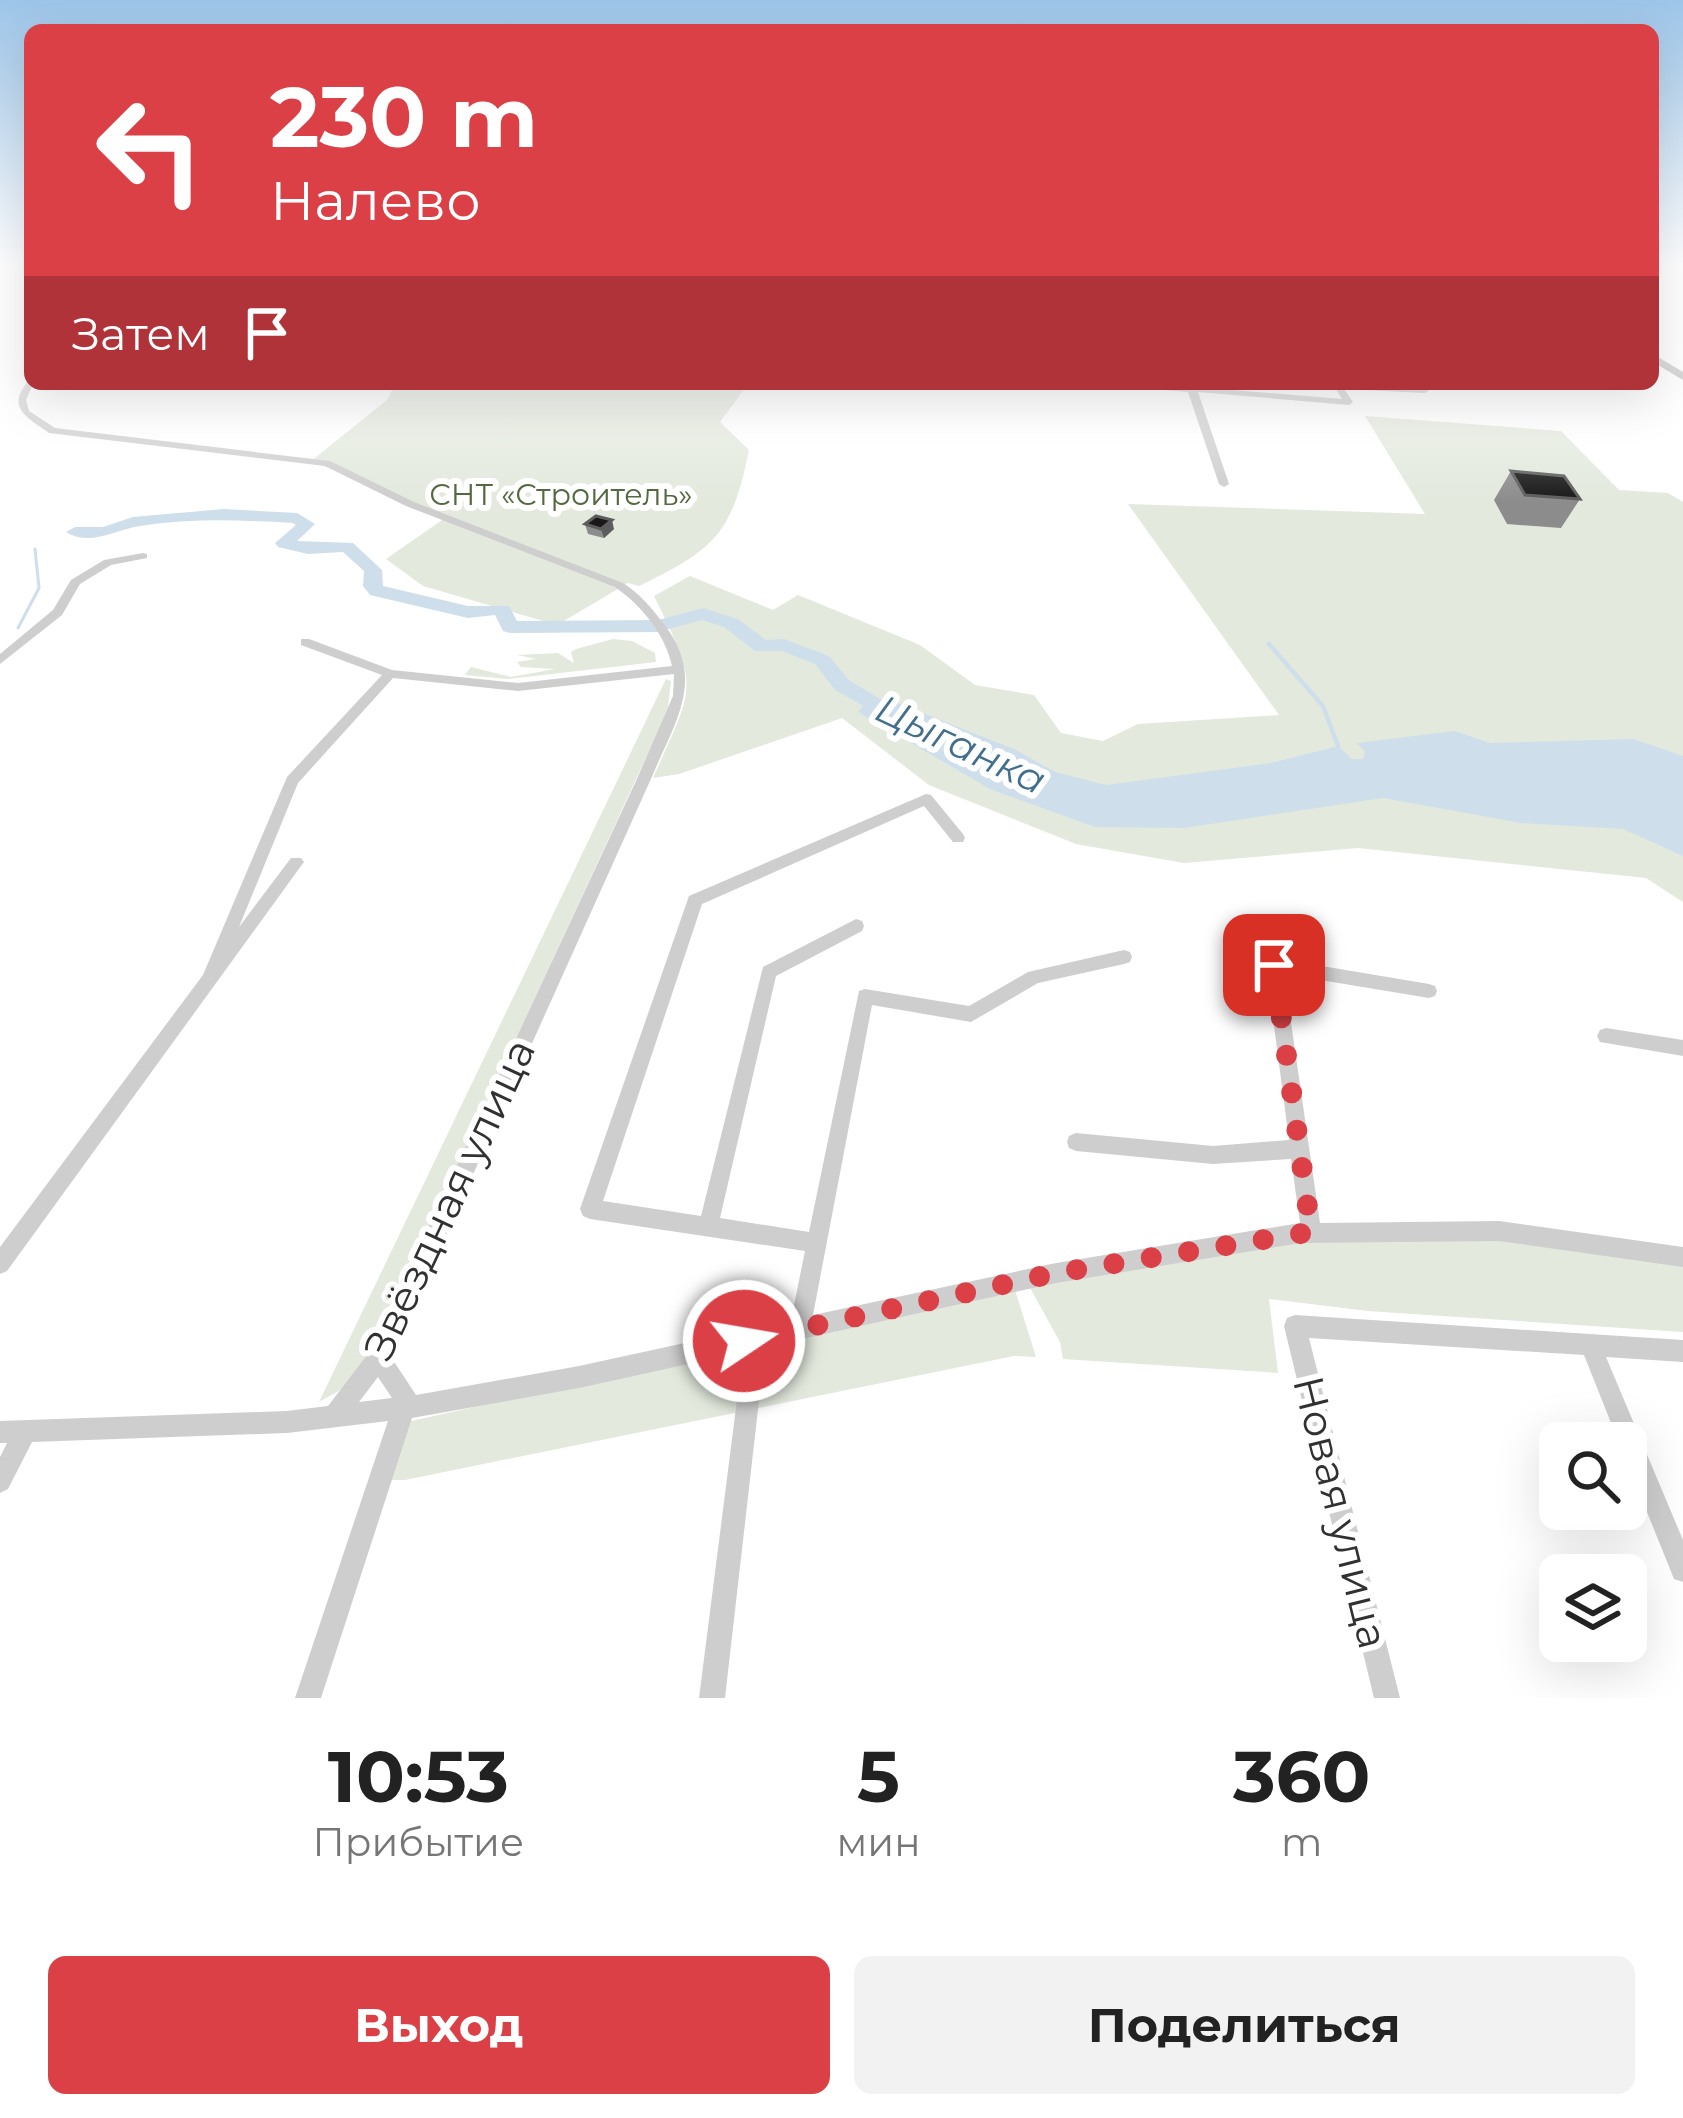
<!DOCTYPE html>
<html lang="ru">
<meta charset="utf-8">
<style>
:root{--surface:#fff;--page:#f2f2f2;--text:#222;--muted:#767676;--accent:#db4046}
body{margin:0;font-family:Montserrat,sans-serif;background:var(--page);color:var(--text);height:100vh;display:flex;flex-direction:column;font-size:45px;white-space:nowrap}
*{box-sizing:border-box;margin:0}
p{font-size:39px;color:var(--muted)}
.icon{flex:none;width:66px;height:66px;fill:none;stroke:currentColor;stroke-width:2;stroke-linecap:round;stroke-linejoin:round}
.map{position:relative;height:1698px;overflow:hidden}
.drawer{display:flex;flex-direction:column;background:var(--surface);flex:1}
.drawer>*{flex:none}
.hud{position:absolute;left:24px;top:24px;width:1635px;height:366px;border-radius:18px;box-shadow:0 12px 48px #0002;background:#db4046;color:#fff;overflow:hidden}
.buttons{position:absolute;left:1539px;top:1422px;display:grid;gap:24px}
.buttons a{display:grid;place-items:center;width:108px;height:108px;border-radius:18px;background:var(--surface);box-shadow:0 12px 48px #0002;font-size:60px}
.pin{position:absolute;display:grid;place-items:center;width:102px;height:102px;color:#fff;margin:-51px;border-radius:24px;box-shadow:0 6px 18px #0006}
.me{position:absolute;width:132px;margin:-66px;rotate:78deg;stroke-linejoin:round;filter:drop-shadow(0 0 9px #0008)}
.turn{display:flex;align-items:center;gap:42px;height:252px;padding:0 48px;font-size:54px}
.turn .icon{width:156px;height:156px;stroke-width:2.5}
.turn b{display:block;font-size:84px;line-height:102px}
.then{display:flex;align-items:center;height:114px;padding:0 48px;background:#0003;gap:24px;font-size:45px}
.eta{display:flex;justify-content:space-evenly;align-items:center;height:204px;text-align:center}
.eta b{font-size:72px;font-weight:700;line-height:84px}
.cta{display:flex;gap:24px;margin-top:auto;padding:24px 48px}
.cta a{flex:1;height:138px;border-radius:18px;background:var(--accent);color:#fff;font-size:48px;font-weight:700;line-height:138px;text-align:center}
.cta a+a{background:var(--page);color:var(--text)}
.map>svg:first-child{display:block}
</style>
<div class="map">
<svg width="1683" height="1698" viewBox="0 0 1683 1698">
<rect width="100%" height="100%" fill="#fff"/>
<!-- green -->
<path fill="#e3e9dd" d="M395,384H748L720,422L749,450C732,534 715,549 639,586L628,583L557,625L423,586L386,559L448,516L311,461L387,400Z
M1365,416L1561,431L1619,490L1668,493L1683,502V902L1646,878L1358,848L1184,863L1076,844L929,785L842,718L679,774L653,778C695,684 700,689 654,596L690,576L773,610L798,595L920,645L975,685L1034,695L1061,733L1103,741L1138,724L1279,715L1128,504L1425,514Z
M613,639L632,641L655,653L656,662L508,679L465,675L471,667L511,677L555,669L521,667L517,662L536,659L517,655L558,653L574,663L571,652L576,649Z
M666,679L671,681L668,707L656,736L376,1342L358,1380L319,1402Z
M1466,1239L1564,1244L1683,1265V1332L1368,1311L1269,1299L1278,1373L1063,1359L1060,1342L1029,1286L1303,1241Z
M1014,1287L1036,1357L1014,1356L405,1480H380L398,1424Z"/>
<!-- water -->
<path fill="#cedfeb" d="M892,701L1014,749L1055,772L1106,785L1271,763L1338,746L1352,759H1363L1365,752L1357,743L1455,731L1490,743L1633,739L1683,756V856L1623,829L1521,823L1383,798L1184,828L1095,827L990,789L858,712L866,702Z"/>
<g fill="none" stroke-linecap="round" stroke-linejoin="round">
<!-- stream-far1 -->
<path stroke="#cedfeb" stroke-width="3" d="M18,628L39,588L35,549"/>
<!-- stream -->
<path stroke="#cedfeb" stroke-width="4.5" d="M1269,644L1323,706L1338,746"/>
<!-- river -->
<path fill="#cedfeb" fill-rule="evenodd" d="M224,509L297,513L315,524L297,541L353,543L382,570L383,586L468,606H509L517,621L658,620L703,608L738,619L766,640L784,639L829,656L849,680L903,713L892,720L885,718L835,690L815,664L782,651H755L724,627L702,620L658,632L510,633L503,631L495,615L468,618L370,595L363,586L364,571L343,552L308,554L278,547L275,543L296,525L293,523C242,520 191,518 140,526C115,530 89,547 66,532L75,527H103L133,517Z"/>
<!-- minor -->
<path fill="#cecece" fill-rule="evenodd" d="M30,379V384H33L26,400L29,411L55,428L330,461L414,502L623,583C640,594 651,607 663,623C708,679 674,723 650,781L391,1357L416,1395L579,1366L791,1320L805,1251L590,1219L583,1216L580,1209L689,896L926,794L931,795L963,834L965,838L963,842H953L924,806L702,904L603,1201L701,1216L763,967L856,919L862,921L864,926L862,931L776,976L720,1218L809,1232L859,991L865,989L969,1006L1028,972L1124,950L1130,952L1132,957L1130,962L1124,964L1038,983L971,1022L872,1005L813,1315L1056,1263L1300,1223L1291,1159L1213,1164L1076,1151L1069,1148L1067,1142L1069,1136L1076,1133L1213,1146L1289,1140L1266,965L1268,960L1274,958L1429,984L1435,986L1437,991L1435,996L1429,998L1284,974L1320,1223L1499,1221L1683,1247V1267L1499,1241L1301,1243L1056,1283L756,1349L760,1392L725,1698H699L738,1392L734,1354L579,1388L412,1418L321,1698H295L388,1421L287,1433L32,1442L8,1489L0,1493V1457L7,1443H0V1421L287,1411L328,1406L371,1350L636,781L673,696L674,674L518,691L393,678L298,783L239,927L291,858H301L304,862L301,866L7,1271L0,1274V1247L203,975L287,777L382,675L301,645V639H309L392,670L518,683L672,666C665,634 642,606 615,587L406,506L325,466L49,433C25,416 5,407 30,379ZM378,1377L392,1398L359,1402Z
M1124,384H1160L1342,399L1334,386L1335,384L1418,387L1416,384H1425L1429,390L1425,393L1344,389L1353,402L1349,405L1198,392L1229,484L1224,487L1219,484L1188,392L1128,387Z
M143,553L147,554V558L111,565L80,584L62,615L0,664V654L53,610L71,580L104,560Z
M1606,1028L1683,1040V1056L1600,1042L1597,1036L1600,1030Z
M1295,1315L1683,1340V1362L1606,1357L1683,1540V1582L1674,1579L1626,1460V1443H1619L1584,1355L1309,1338L1400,1698H1374L1284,1326L1287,1318Z"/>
<!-- major -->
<path fill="#a9a9a9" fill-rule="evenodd" d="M1653,354L1683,372V380L1653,362Z"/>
</g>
<!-- wall -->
<path fill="#8c8c8c" d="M1511,471L1580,499L1561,528L1507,524L1494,500Z
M585,524L614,529L604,538L588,534Z"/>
<!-- shaded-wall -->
<path fill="#5d5d5d" d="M612,520L614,529L604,538L601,529Z"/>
<!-- building -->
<path fill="#181818" stroke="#5d5d5d" stroke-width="3" d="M1511,471L1564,476L1580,499L1525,495Z
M596,516L612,520L601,529L585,524Z"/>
<!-- sky -->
<linearGradient id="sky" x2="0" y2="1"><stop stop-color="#9dc5e9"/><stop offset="0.53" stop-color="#fff"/><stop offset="1" stop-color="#fff" stop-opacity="0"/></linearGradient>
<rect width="1683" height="503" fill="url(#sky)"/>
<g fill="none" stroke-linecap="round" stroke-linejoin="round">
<!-- route -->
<path stroke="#db4046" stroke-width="21" stroke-dasharray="0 37.8" d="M744,1341L1056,1273L1311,1232L1274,965"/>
</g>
<g text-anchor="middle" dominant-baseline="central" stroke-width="12" stroke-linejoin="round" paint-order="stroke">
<!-- far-park labels -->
<g font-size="30" fill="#536a40" stroke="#fff">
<text x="561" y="494">СНТ «Строитель»</text>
</g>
<!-- water labels -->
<g font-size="39" font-style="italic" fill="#436f8e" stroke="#fff">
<text transform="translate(961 744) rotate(25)">Цыганка</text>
</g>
<!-- near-street labels -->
<g font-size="42" fill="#313131" stroke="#fff">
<text transform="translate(449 1199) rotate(-65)">Звёздная улица</text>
<text transform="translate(1341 1512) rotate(76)">Новая улица</text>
</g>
</g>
</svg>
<div class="buttons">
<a><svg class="icon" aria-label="search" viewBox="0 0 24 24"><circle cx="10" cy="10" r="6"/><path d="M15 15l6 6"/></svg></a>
<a><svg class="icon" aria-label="layers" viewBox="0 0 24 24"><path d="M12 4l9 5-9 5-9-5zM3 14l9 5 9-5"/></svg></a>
</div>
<div class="pin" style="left:1274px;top:965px;background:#d93025"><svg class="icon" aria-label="arrive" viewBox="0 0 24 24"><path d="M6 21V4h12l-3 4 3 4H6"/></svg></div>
<svg class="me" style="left:744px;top:1341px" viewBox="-20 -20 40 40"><circle r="17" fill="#db4046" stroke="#fff" stroke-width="3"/><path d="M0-11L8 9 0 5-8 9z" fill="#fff"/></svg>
<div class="hud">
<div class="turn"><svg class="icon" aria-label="left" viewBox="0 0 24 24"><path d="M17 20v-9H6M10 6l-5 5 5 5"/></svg><div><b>230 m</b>Налево</div></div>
<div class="then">Затем<svg class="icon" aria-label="arrive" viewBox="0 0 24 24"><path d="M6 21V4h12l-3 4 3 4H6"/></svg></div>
</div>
</div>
<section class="drawer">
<div class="eta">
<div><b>10:53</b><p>Прибытие</p></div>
<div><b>5</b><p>мин</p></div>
<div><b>360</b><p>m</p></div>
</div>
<div class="cta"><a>Выход</a><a>Поделиться</a></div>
</section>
